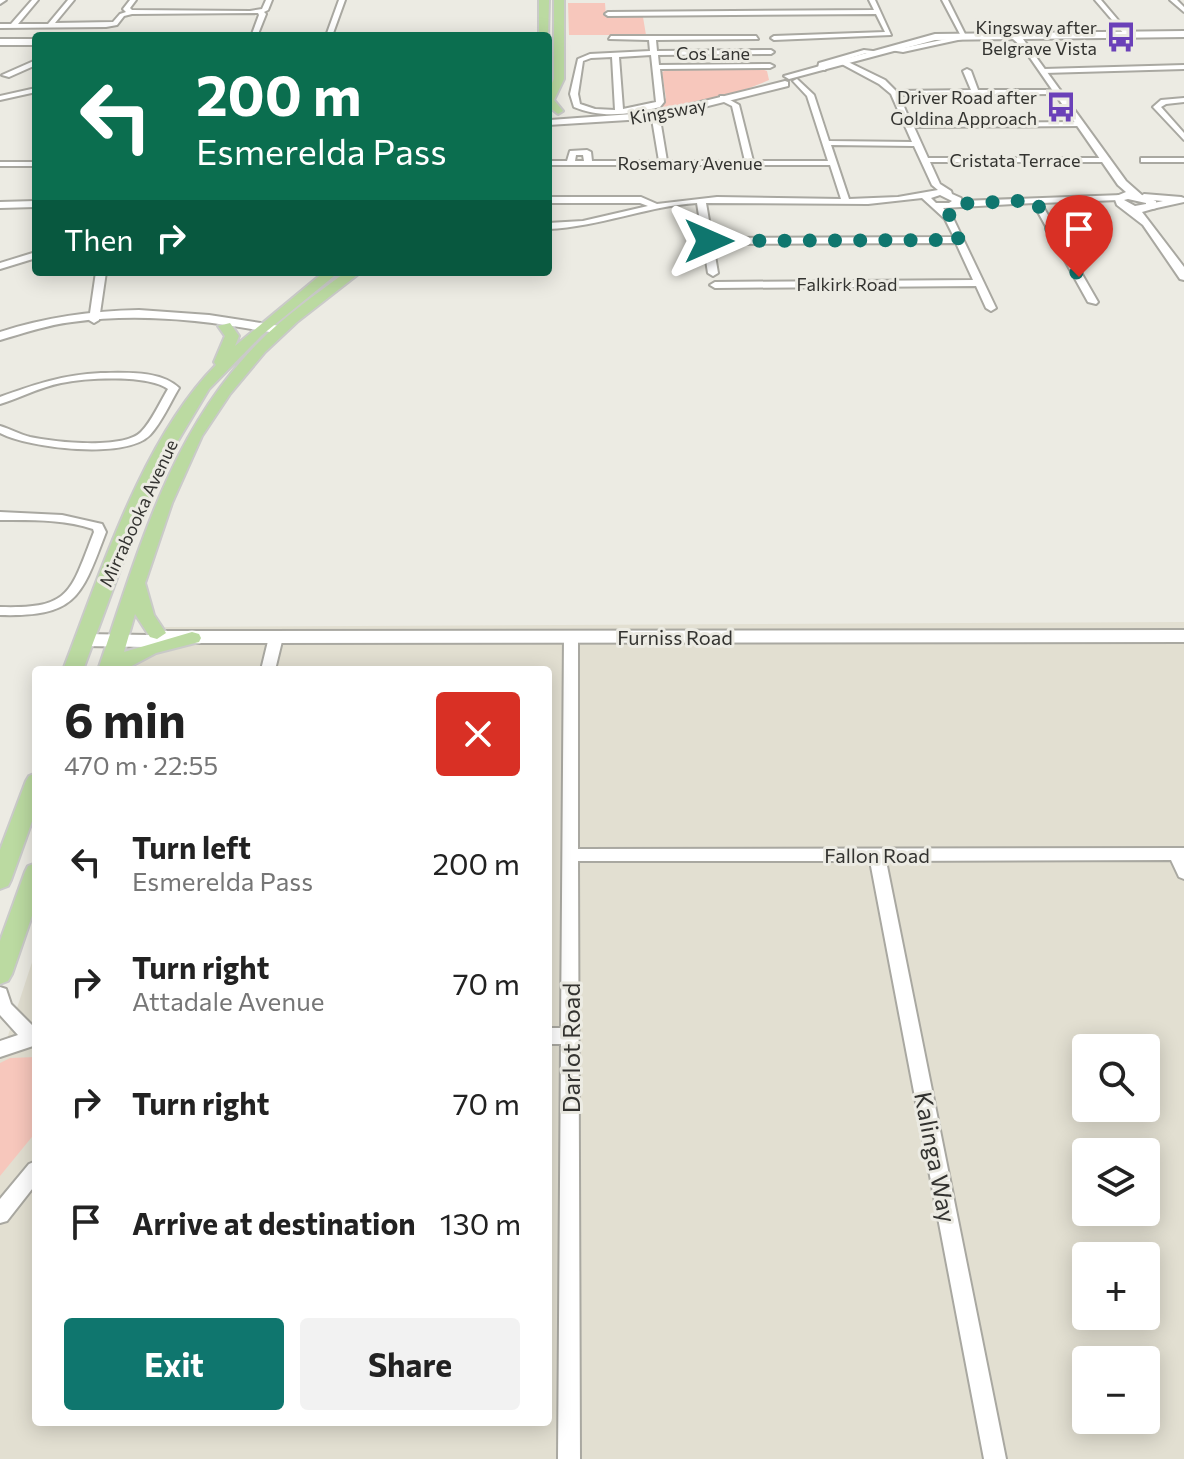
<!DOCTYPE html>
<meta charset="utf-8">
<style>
:root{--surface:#fff;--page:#f2f2f2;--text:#222;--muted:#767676;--accent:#0f766e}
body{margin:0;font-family:Commissioner,sans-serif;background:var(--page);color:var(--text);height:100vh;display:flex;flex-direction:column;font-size:30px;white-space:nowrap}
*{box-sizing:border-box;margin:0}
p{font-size:26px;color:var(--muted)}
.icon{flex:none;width:44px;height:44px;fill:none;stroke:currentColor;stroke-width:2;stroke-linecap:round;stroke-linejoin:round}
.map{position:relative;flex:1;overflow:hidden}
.side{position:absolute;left:32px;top:666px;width:520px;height:760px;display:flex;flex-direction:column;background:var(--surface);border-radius:8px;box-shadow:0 4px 20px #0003}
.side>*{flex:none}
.top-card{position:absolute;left:32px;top:32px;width:520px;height:244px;border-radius:8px;box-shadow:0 4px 20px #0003;background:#0b6e4f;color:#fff;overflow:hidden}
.controls{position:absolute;left:1072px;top:1034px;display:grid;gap:16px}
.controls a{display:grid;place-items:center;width:88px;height:88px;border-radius:8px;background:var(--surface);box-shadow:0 4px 20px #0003;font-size:40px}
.pin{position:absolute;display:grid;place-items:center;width:68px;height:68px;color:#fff;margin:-82px -34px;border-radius:50% 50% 50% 0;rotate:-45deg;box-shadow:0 0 8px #0007}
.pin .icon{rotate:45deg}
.me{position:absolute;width:88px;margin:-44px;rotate:90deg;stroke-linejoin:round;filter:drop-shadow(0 0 6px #0008)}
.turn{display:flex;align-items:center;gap:28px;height:168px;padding:0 32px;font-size:36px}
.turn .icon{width:104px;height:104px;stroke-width:2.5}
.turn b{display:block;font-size:56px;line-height:68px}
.then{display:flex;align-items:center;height:76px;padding:0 32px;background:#0003;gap:16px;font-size:30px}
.round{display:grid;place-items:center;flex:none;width:84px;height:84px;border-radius:8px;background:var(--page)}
.head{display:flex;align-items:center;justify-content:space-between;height:136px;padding:0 32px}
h1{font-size:48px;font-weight:700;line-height:60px}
.cta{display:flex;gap:16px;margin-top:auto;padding:16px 32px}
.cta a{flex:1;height:92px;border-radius:8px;background:var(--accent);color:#fff;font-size:32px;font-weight:700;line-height:92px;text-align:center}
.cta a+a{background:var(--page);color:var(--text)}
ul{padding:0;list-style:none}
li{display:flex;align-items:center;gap:24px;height:120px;padding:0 32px}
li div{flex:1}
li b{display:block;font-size:30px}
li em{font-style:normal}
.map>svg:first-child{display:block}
</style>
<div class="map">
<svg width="1184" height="1459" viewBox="0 0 1184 1459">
<rect width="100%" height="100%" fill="#ecebe3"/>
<!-- built -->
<path fill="#e2dfd1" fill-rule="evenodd" d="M1184,622V1459H0V1060L36,950V1422H548V670H132L165,627ZM1086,1048H1146V1108H1086ZM1086,1152H1146V1212H1086ZM1086,1256H1146V1316H1086ZM1086,1360H1146V1420H1086Z"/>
<!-- green -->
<path fill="#f7c7bc" d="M568,3H605L606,17H643L646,35H569Z
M761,69L767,71L769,80C734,96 695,103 658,110L657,107L666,98L662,72L667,70Z
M36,1057V1132L0,1176V1063L10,1058Z"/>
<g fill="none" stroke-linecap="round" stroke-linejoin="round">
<!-- street casing -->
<g stroke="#a9a8a1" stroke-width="4">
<path id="street" d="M32,0H38L18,24H48L68,0H74L55,23L113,22L120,14L126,12L123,9L130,0H136L130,8L132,10L250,11L262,9L266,0H272L268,10L264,12L266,14L258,34L255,36L252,34L259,15L258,13L132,14L124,16L117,25L106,27L0,28V24H11Z
M339,0H345L332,36H326Z
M869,0H875L891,35L774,40L771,38L774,36L885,32L876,14L608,16L605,14L608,12L874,10Z
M942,0H948L967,38L903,52L890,50L892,47L903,48L961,36Z
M1095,0H1101L1129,33V35H1125Z
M1170,0H1177L1184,7V12Z
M611,36H756L758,39L656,40L657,51L771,50L774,52L771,54L658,55L659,65L770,64L774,66L770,68L660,69L664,102L660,107C631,114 602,119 574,107L570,94L578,59L590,54L650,51L649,40L609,39ZM651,55L656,102L623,109L619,57ZM612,57L615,110L595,109L580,104L578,94L583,61L591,58Z
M864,50L881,52L878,54L866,53L844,60L885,80L896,91L971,90L963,71L967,69L971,71L978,90H1060V94H1057L899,95L911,123L1082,122V126H1079L914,127L928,158H1109V162H930L940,184L951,191L952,194L961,198V201L1122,195L1123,197L1119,200L1041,203L1098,302L1096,304L1088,302L1033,203L943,208L953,218L996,308L991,311L986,308L976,286L715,288L710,285L715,282L973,280L956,243L713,244L718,273L713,276L708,273L697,203C647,206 599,227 548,229V223L583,221L648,206L640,203H548V197H641L657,204L717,197L841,199L830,165H548V161H567L570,151L587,150L591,152L592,161H659L651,113L655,111L659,113L667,161H745L732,106L720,100V96H723L739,105L753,161H828L807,96L793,81L797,79L814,95L829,141L912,142L891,94L879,84L838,62L826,66L825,70L818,68L819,63ZM831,145L914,146L932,185L938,190L898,197L849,199ZM576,155H583L584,161H575ZM940,195L952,201L949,203H936L931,198ZM922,198L945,219L954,237L712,238L706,203L868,204Z
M36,60V65L9,77L2,75Z
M1184,65V69L1044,73L1040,71L1044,69Z
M36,88V92L0,100V96Z
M1184,98V102L1166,104L1161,107L1184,133V140L1153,107L1161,100Z
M1141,158H1184V162H1141Z
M0,162H36V166H0Z
M1144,194L1181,197L1184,198V202L1152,209L1149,208V204L1163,201L1141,199L1140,197Z
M36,201V207L0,208V202Z
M36,252V258L0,269V263Z
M96,272H106L99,320L94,323L89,320Z
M101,373C126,373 160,370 179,388C170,403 162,422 150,435C126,460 28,448 0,433V426C10,429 19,434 30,437C53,442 123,450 141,432C152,421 160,402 168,389C147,374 86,378 61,383C40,387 20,398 0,404V397C36,384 62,375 101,373Z
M0,512L62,515L102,524L106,532C81,598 76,617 0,615V607C71,609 70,593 94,532L93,529C63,519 31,520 0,520Z
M276,633L283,637L275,670H261L269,637Z
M571,633L578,637V849L1184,848V879L1179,877L1171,860L886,861L1006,1459H984L870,861H578L580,1459H558L561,1044H548V1028H561L564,637Z
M0,987L6,989L11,1004L36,1029V1045L0,1057V1041L18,1035L0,1015Z
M36,1161V1184L7,1221L0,1223V1199L29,1164Z"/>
</g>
<!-- secondary casing -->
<g stroke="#a9a8a1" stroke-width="4">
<path id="secondary" d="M0,0H6L0,4Z
M1184,31V37L1023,39L1126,181L1143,196L1156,201V208L1142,212L1184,267V280L1180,279L1143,225L1117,205L1114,197L1126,192L1118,185L1024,49L1013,39L935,40L789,79L784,76L935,34ZM1128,199L1146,203V204L1135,206L1124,200Z
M0,39H36V45H0Z
M785,81L788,82V86L660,118L548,125L550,120L660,112Z
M139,310L209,315L280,326L286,330L280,334C211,321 142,312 72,322C47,325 24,333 0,340V332C46,317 91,311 139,310Z
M1184,630V642L166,643L149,647L83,646L75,640L83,634L149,635L166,631Z"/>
</g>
<!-- primary casing -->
<g stroke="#cacac9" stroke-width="4">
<path id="primary" d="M539,0H549L548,37L539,36Z
M554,0H564V79L554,100L563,111L558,114L548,106V91L554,79Z
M324,272H339L262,335L209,389L167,459L131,540L83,670H63C101,572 142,440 216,365L214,362L225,336L218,326L230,323L239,336L235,346Z
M346,272H361L297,322L265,352L230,394L202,436L172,503L145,583L154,615L166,633L157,639L150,637L135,614L124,652L192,632L199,634L201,638L199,642L156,653L124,670H98C138,554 168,436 256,345C283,317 315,295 346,272Z
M36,773V810L11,880L8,886L0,889V850L26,781L29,776Z
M36,863V904L12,974L8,981L0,984V941L25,872L28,866Z"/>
</g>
<!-- street -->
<use href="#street" fill="#fff" fill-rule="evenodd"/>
<!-- secondary -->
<use href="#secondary" fill="#fff" fill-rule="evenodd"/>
<!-- primary -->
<use href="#primary" fill="#bbdaa1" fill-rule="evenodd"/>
</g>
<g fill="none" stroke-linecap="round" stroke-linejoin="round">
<!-- route -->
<path stroke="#0f766e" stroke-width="14" stroke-dasharray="0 25.2" d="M709,241L959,240L949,218L950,209L956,204L1035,200L1079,277"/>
</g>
<!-- icons -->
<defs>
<g id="bus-bare" transform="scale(2.4)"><path d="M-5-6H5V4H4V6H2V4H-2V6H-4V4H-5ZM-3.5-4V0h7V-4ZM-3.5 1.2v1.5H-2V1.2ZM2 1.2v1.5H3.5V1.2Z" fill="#6a40b8" stroke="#ecebe3" stroke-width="2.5" paint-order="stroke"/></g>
</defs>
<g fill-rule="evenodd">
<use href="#bus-bare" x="1121" y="37"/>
<use href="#bus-bare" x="1061" y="107"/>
</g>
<g text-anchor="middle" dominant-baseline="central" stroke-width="6" stroke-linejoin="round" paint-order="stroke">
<!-- far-poi labels -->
<g font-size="18" fill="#333330" stroke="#ecebe3" text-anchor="end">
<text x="1097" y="27">Kingsway after<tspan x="1097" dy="21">Belgrave Vista</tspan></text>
<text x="1037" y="97">Driver Road after<tspan x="1037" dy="21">Goldina Approach</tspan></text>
</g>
<!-- far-street labels -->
<g font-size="18" fill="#333330" stroke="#ecebe3">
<text x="713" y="53">Cos Lane</text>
<text transform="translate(668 111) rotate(-10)">Kingsway</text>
<text x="1015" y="160">Cristata Terrace</text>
<text x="690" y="163">Rosemary Avenue</text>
<text x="847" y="284">Falkirk Road</text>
<text transform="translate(138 513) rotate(-65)">Mirrabooka Avenue</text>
</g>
<!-- street labels -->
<g font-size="20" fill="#333330" stroke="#ecebe3">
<text x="675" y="637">Furniss Road</text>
<text x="877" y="855">Fallon Road</text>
</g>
<!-- near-street labels -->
<g font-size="24" fill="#333330" stroke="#ecebe3">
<text transform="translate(570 1048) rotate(-90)">Darlot Road</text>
<text transform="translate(936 1157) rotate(79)">Kalinga Way</text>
</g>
</g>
</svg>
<div class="controls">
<a><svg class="icon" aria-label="search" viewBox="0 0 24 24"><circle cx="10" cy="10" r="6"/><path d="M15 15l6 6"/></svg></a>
<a><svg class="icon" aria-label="layers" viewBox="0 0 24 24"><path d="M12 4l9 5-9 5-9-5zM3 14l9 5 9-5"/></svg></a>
<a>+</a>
<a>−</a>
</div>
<div class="pin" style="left:1079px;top:277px;background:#d93025"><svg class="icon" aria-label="arrive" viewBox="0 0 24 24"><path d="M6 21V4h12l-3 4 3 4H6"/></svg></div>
<svg class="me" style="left:709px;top:241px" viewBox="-20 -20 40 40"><path d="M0-17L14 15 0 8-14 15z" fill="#0f766e" stroke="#fff" stroke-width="4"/></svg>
<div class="top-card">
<div class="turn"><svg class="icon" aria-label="left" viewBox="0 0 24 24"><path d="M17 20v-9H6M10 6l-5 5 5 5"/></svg><div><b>200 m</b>Esmerelda Pass</div></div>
<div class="then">Then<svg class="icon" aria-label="right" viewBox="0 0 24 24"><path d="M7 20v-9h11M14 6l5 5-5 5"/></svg></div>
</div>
<section class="side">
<div class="head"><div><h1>6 min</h1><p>470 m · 22:55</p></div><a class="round" style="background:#d93025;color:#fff"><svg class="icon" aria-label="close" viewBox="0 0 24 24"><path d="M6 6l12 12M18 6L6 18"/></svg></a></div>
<ul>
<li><svg class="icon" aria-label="left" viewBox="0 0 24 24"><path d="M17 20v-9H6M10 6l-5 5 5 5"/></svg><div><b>Turn left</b><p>Esmerelda Pass</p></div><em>200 m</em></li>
<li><svg class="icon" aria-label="right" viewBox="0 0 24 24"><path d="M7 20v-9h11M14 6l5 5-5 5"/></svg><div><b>Turn right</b><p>Attadale Avenue</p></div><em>70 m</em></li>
<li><svg class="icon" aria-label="right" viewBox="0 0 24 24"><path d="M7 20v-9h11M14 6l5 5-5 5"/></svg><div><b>Turn right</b></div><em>70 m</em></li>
<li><svg class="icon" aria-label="arrive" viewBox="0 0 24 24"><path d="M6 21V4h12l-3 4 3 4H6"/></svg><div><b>Arrive at destination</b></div><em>130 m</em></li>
</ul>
<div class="cta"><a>Exit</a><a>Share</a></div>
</section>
</div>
